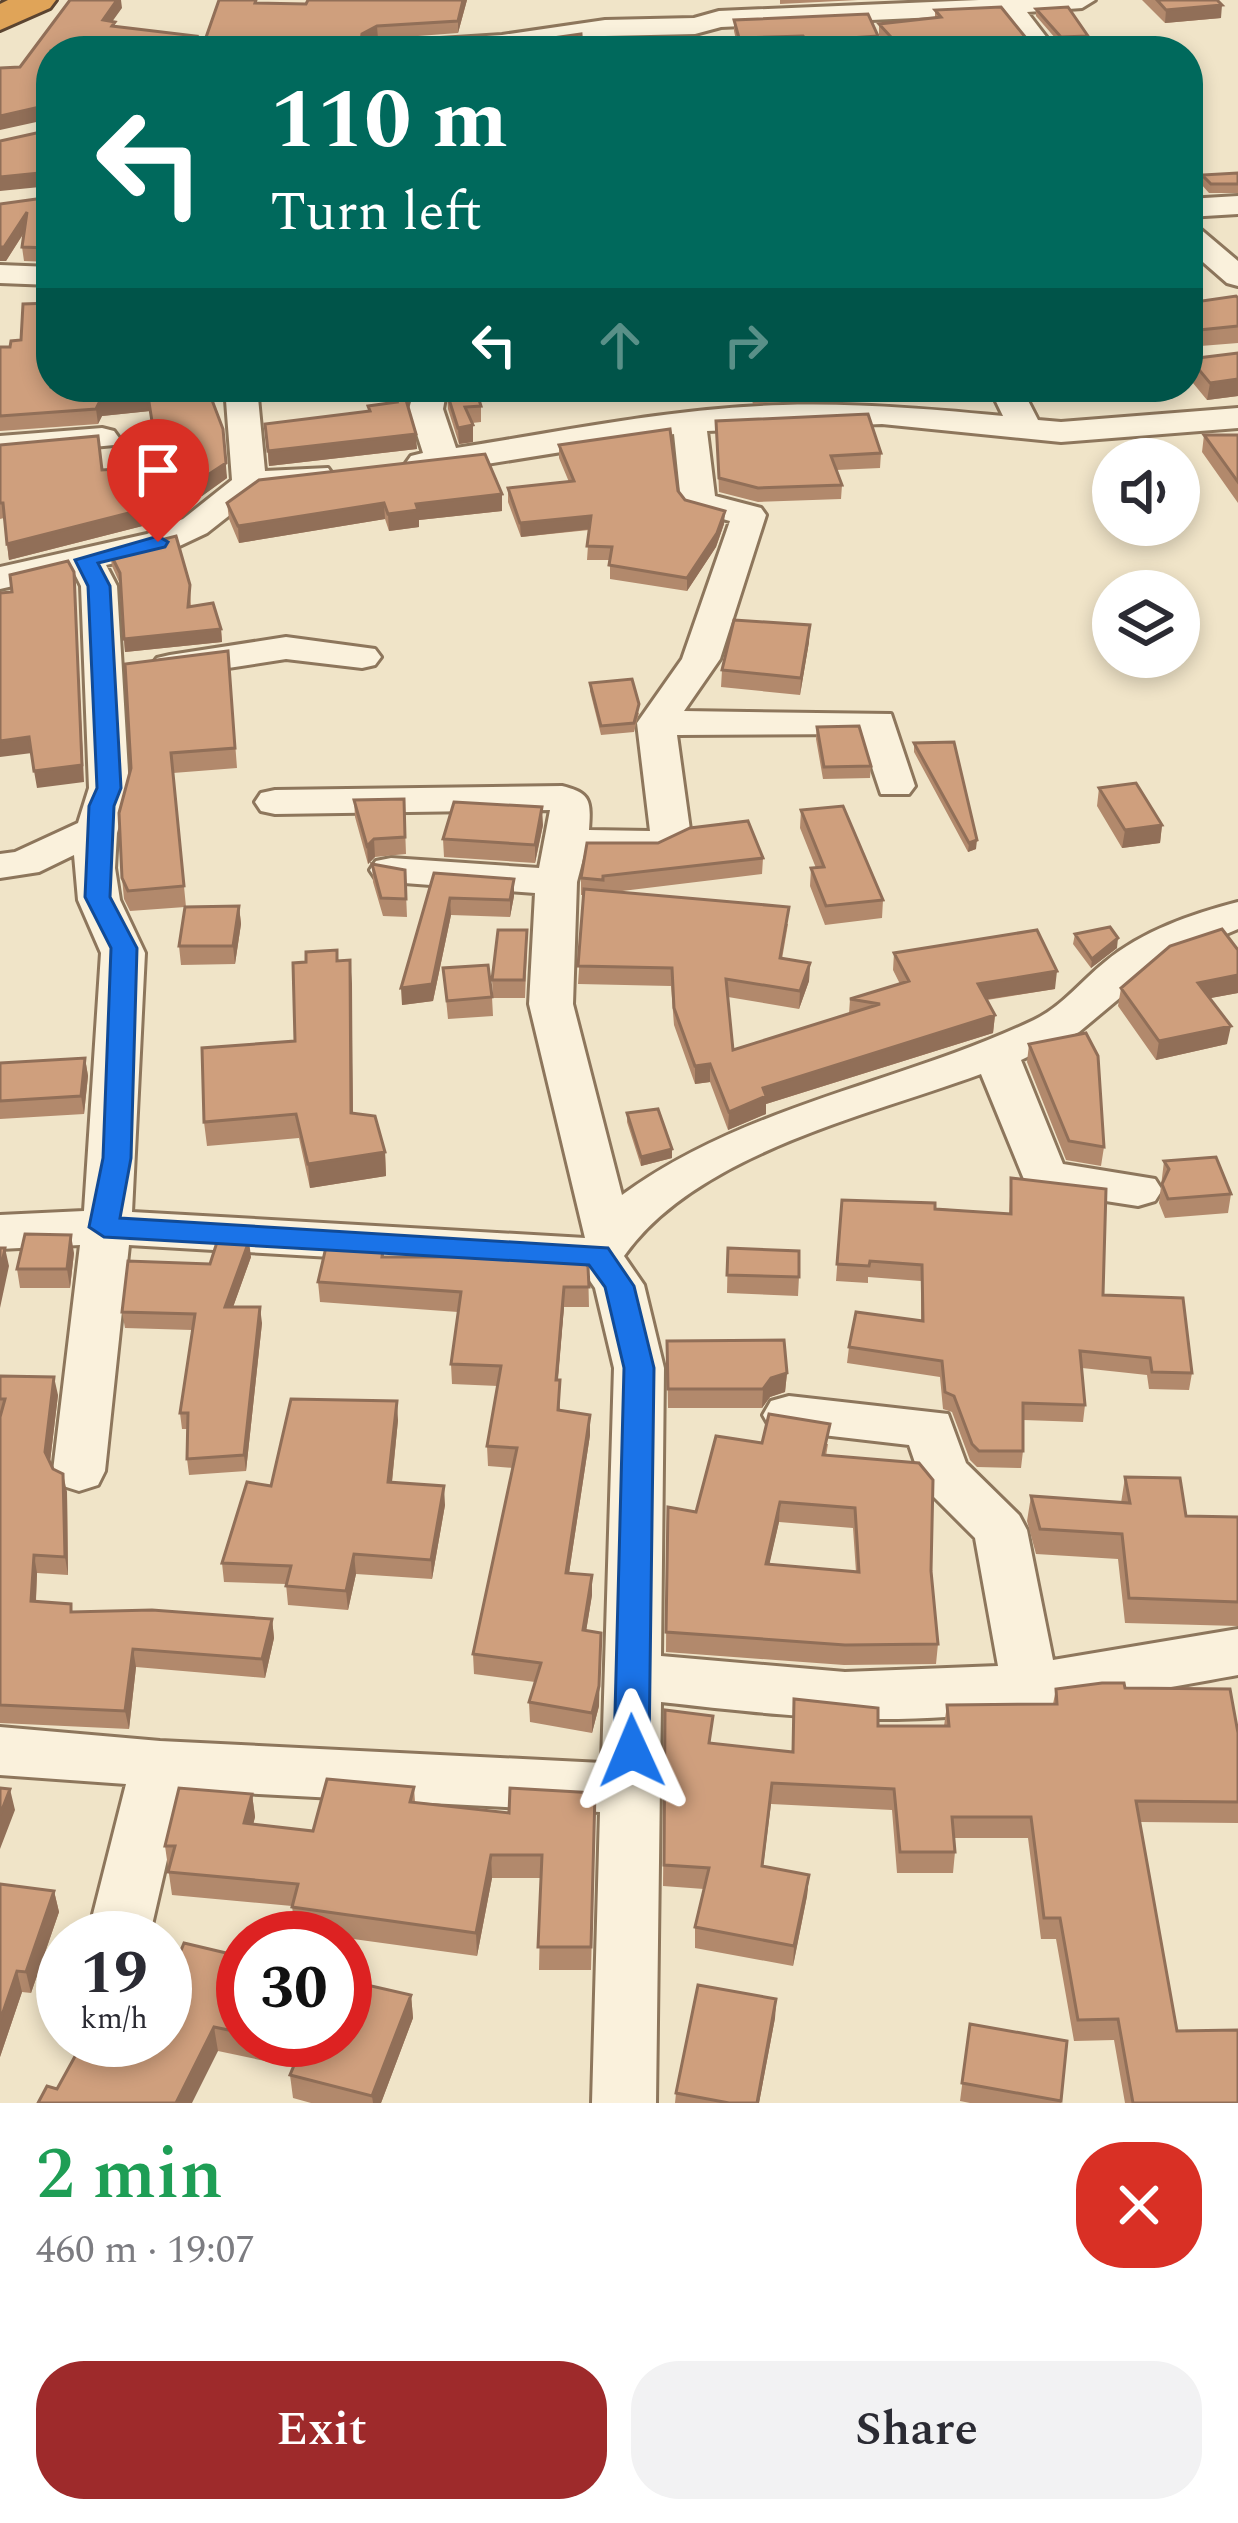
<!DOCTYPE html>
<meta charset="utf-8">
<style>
:root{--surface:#fff;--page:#f2f2f3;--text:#2b2b33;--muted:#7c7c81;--accent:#9e2a2b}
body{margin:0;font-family:Spectral,serif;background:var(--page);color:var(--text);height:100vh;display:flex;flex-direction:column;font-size:45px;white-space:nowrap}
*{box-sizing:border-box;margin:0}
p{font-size:39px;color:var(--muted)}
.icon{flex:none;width:66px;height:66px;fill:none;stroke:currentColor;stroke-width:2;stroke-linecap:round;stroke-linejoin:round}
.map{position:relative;height:2103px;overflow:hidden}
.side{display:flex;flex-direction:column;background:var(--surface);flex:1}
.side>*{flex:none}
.top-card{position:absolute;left:36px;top:36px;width:1167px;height:366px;border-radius:48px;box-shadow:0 6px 18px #0003;background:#00695c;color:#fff;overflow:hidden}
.fabs{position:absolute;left:1092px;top:438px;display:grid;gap:24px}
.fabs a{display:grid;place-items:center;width:108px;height:108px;border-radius:50%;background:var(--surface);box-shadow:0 6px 18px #0003;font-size:60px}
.speed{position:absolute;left:36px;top:1911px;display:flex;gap:24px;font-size:60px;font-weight:700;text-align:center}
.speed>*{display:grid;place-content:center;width:156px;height:156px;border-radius:50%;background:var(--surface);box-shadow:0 6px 18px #0003;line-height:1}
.speed small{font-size:30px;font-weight:400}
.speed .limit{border:18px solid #d22;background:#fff;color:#111}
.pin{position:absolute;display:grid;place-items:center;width:102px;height:102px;color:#fff;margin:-123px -51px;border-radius:50% 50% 50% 0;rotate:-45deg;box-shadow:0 0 12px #0007}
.pin .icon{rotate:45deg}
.me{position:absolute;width:132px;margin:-66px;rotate:359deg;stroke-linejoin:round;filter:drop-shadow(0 0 9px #0008)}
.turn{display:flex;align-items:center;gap:42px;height:252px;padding:0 36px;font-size:54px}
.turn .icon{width:156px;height:156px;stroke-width:2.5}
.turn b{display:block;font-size:84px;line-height:102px}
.lanes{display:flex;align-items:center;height:114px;padding:0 36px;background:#0003;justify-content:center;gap:60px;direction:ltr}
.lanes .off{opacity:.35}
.round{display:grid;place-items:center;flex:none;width:126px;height:126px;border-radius:48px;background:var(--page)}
.summary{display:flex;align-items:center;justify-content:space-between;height:204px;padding:0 36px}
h1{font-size:72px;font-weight:600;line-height:90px;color:#1e9e55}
.button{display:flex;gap:24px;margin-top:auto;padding:24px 36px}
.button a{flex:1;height:138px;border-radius:48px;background:var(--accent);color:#fff;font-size:48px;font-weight:600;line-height:138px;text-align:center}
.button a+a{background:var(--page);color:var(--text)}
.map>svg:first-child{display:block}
</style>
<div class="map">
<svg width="1238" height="2103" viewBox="0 0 1238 2103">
<rect width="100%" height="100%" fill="#f0e4c8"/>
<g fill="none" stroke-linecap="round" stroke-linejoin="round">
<!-- minor casing -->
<g stroke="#8d765c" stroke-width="6">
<path id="minor" d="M979,0H1095L1082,8L1027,12L1057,51H1031L1002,14L721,27L695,34L605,36L502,51H365L378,43L502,35L605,20L694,18L719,11Z
M1238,196V214L1188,217V199Z
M1188,225L1199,228L1238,261V286L1227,283L1188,249Z
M0,265L51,267V285L0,283Z
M225,387H257L265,471L328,468L333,475L328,482L259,492L207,533L171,550L106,565L117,586L129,788L117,833L115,868L120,900L145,953L132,1212L585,1238L529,1004L535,893L391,882L376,879L370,870L376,861L391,858L539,868L550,810L275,814L261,811L255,802L261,793L275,790L562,786C591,793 591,801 589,830L650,831L637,723L682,659L730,521L686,509L681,502L674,434L443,471L411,470L406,463L411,456L423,453L409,409L415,387H447L443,409L456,448C564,431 673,408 783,405C857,403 929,409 1003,416L989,387H1021L1038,420L1061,422L1238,408V428L1061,442L882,424L707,431L715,496L761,508L766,515L720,659L684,711L891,714L915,786L909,794H881L861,734L677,735L691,837C672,866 615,855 584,855L577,882L573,1004L622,1195C745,1105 899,1084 1034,1020C1063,1006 1081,981 1105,962C1142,931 1192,914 1238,902V929L1165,960L1079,1032L1021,1060L1063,1164L1155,1179L1162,1190L1155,1201L1138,1206L1028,1189L981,1074C867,1116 697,1153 624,1256L644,1285L664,1368L661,1656L845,1672L998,1666L975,1538L923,1486L909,1445L771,1429L763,1415L771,1401L789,1396L948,1414L966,1463L1019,1515L1027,1530L1053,1660L1238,1629V1675C1120,1696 1002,1719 881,1719C808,1719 734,1710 661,1702L656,2103H592L600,1812L183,1790L149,1938H87L126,1784L0,1775V1727L160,1741L602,1763L614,1368L595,1288L584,1272L129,1245L105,1471L98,1485L79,1491L60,1485L53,1471L80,1245L0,1249V1215L84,1211L101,953L78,900L74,855L39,872L0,878V854L15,852L78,823L89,788L81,586L74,572L0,589V567L147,534L183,519L232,480Z
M102,428L114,431L119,438L114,445L0,456V436Z
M286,637L375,649L381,657L375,665L362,668L286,659L170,677L157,674L151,666L157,658L170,655Z"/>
</g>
<!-- highway casing -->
<g stroke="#5b4430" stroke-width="6">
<path id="highway" d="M8,0H56L50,8L0,30V4Z"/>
</g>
<!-- minor -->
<use href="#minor" fill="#faf1dc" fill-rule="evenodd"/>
<!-- highway -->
<use href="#highway" fill="#e0a458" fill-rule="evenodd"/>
</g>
<!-- wall -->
<path fill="#b2896c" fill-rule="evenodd" d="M308,0H467L458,33L378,39L372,42L375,51H373L372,42L363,47L362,51H204L203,46L259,3L306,4Z
M780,0H858L780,4Z
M1142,0H1217L1221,18L1165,23Z
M1036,9L1088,36V43L1063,44V47L1036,16Z
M935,10L1026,38L1025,50L893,51L879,35V24L935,18Z
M734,20L878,36L877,47L820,51H805L803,47L738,49L734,31Z
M1238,173V193H1209L1201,184L1202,175Z
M51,197V262L24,261L22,247L24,233L6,261H0Z
M1238,298V343L1188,347V303Z
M0,347L207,387L227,478L202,496L167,500L170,519L9,560L4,518L0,519V445L102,470L158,466L150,411L102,416L98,424L0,431Z
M1238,353V396L1207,400L1188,377L1190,359Z
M388,387H411L407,402L417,449L269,466L265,424L368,411V406L391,403Z
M748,387H797L796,401L753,404Z
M447,393L481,406V422L472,423L473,442L459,444L448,409Z
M716,421L881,453L880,468L836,470L842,485L841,499L758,502L719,492Z
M1204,435H1238V503L1202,452Z
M559,445L678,491L685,500L724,524L716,547L687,591L610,579V560H587L589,530L521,537L508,502V488L569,482L559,458Z
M259,480L502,511L419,520V527L389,531L385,519L239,543L229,519L227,503Z
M110,553L190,585L191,607L221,629L222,642L125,652L120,584L112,566Z
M809,642L800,695L721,687L722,670Z
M228,651L237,768L173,773L186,907L239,906L241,924L235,964L181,965L179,946L185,907L130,911L124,899L122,878L131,768Z
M590,683L639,713L634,732L601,735L590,691Z
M817,727L871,766L870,778L823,779L816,739Z
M914,743L976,849L968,852L914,752Z
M1099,788L1162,825L1160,843L1122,848L1097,806Z
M404,799L406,854L375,857L368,864L355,817L354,800Z
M801,810L883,900L882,918L825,925L810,886L811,868H816L800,828Z
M543,825L535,863L444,857L443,839Z
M763,858L762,874L614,892L788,924L782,959L810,963L809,981L799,1009L728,997L733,1050L849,1014L850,999L900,984L893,970L894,953L1055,989L987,1000L995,1015L993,1033L766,1104V1114L728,1130L710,1082L695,1084L674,1025L671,986L578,984L584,895H581V878Z
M372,864L405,870L407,917L383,916L373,882Z
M434,873L514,879V896L510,917L451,915L433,1001L402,1005Z
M1075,934L1117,948L1091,968L1073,944Z
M527,948L525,998H493L492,980Z
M337,950L338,961L350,960L353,1113L385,1152L386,1176L310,1188L299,1138L207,1146L204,1122L295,1041L306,962Z
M1238,950V993L1210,998L1227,1044L1156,1060L1118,1006L1121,988Z
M443,968L492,997L493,1016L448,1019Z
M1029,1044L1104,1147L1101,1166L1066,1160L1027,1062Z
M85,1058L88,1076L84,1114L0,1119V1063Z
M627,1113L672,1158L641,1166L627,1122Z
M1164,1161L1231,1194L1228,1213L1165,1218L1159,1203Z
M1011,1178L1103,1295L1192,1373L1189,1390L1149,1389L1147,1375L1082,1368L1085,1405L1083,1422L1023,1420V1451L1021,1468L977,1467L970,1460L952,1412L943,1409L940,1377L847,1363L849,1347L921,1321V1281L868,1277V1283L836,1281L842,1200L1009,1214Z
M728,1248L799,1277L798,1296L727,1293Z
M383,1250L384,1257L588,1267L589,1307H564L558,1380L560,1410L590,1435L569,1573L592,1575V1595L586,1631L599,1706L592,1733L530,1722L529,1702L535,1682L474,1674L473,1654L513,1468L488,1466L487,1446L498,1386L452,1384L451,1364L458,1312L320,1302L318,1282Z
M74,1253L70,1288H20L17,1269Z
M251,1257L233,1307L262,1323L246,1471L189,1475L187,1459L188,1429H182L180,1413L192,1330L125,1328L122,1312L210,1264Z
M667,1341L787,1373L785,1392L770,1397L762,1408H668Z
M0,1376L58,1395L50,1462L67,1492L68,1575L37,1573L36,1601L73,1612L272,1619L274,1638L265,1678L136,1667L129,1729L0,1723Z
M398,1420L392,1482L445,1505L432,1579L356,1574L348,1610L288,1605L286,1584L224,1582L222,1563L271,1486Z
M762,1443L828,1444L826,1456L931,1571L938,1644L936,1664L844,1665L666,1652L667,1511L696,1512ZM779,1522L853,1528L856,1572L769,1564Z
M1125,1477L1186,1516L1238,1517V1626L1125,1623L1118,1559L1036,1554L1027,1521L1031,1496L1121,1503Z
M1125,1688L1238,1733V1823L1140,1822L1177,2031L1238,2103H1125L1114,2040L1074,2041L1056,1939H1041L1028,1838H954L955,1852L953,1873H897L892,1810L771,1804L763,1867L809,1875L807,1896L793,1966L695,1948V1927L704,1889L663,1886L665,1710L711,1743L792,1752L794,1699L878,1726H944L947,1705L1053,1704L1056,1689Z
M414,1787L415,1802L509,1813L595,1816L591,1970H539L541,1878H492L477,1956L295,1931L292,1906L172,1895L165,1846L252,1794L255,1817L253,1824L313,1831Z
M0,1884L54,1891L59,1912L31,1993L22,1992L0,2057Z
M243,1957V2040H345L411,1995L413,2018L381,2103H311L293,2098L290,2075L293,2067L218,2051L57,2089L165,2040Z
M776,1999L775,2018L759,2103H675L676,2093Z
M970,2024L1067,2041L1061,2103H970L960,2101Z"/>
<!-- shaded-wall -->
<path fill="#916f58" d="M117,0H121L122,8L104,33L103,20Z
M463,0H467L458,33V21Z
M1222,5L1221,18L1165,23L1166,10Z
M377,26L378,39L363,47L361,51L362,34Z
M196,36L197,49L195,51H180Z
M48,105L50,119L0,130V116Z
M49,172L50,186L0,191V177Z
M27,212L28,226L6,261H0V247Z
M1238,379V396L1207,400L1210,383Z
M148,396L150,411L102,416L98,424L96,409L100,401Z
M473,425V442L459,444L458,428Z
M223,429L227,478L202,496L165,500L163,484Z
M416,434L417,449L269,466L268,451Z
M502,494V511L419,520V527L389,531L388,514L416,504Z
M168,503L170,519L9,560L7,544Z
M384,503L385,519L239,543L238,526Z
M725,511L724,524L716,547L687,591V578Z
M591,516V529L521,537L520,523Z
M74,572L84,782L37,788L34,771Z
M810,625L809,642L800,695L801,678Z
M221,629L222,642L125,652L124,639Z
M29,737L32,753L0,757V741Z
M542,807L543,825L535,863V845Z
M1162,825L1160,843L1122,848L1125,830Z
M374,839L375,857L368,864L367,846Z
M977,840L976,849L968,852L969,843Z
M514,879V896L510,917V900Z
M450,898L451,915L433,1001L402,1005L401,988Z
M239,906L241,924L235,964L233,946Z
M1118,938L1117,948L1091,968L1092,959Z
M350,960L352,984L353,1137L351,1113Z
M810,963L809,981L799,1009L800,991Z
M1057,971L1055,989L976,1001L978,984Z
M1238,975V993L1195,1001L1198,983Z
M995,1015L993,1033L766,1104V1114L728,1130L729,1112L763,1088Z
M1231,1026L1227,1044L1156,1060L1159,1041Z
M85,1058L88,1076L84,1114L81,1096Z
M710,1064V1082L695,1084V1066Z
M672,1149V1158L641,1166V1157Z
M385,1152L386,1176L310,1188L308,1164Z
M71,1235L74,1253L70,1288L67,1269Z
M249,1241L251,1257L227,1324L225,1307Z
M5,1248L9,1266L0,1308V1273Z
M564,1287V1307L556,1400V1380Z
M260,1307L262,1323L246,1471L244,1455Z
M787,1373L785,1392L770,1397L762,1408L763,1389L771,1378Z
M54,1377L58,1395L49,1470L45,1452Z
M397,1401L398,1420L390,1501L388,1482Z
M590,1415V1435L566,1593V1573Z
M63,1474L67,1492L68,1575L65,1557Z
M444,1486L445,1505L432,1579L431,1560Z
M780,1502L779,1522L765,1584L766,1564Z
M354,1554L356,1574L348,1610L346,1591Z
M34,1555L37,1573L35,1619L31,1601Z
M592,1575V1595L583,1650V1630Z
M272,1619L274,1638L265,1678L262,1659Z
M601,1633L599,1706L592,1733V1713Z
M133,1649L136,1667L129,1729L125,1711Z
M10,1789L15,1810L0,1849V1815Z
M252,1794L255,1817L248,1846L244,1823Z
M491,1855L492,1878L477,1956L476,1933Z
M809,1875L807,1896L793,1966L794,1946Z
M54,1891L59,1912L31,1993L26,1972Z
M17,1971L22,1992L0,2057V2021Z
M411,1995L413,2018L381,2103H373L372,2096Z
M776,1999L775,2018L759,2103H757Z
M214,2027L218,2051L192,2103H176Z"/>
<!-- building -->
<path fill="#cf9f7d" stroke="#916f58" stroke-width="3" fill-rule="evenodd" d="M70,0H117L103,20L115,22L112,26L196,36L180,51H51V107L48,105L0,116V68L20,67Z
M219,0H256L255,3L306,4L308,0H463L458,21L377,26L362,34L361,41L319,42L318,51H257L258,45L203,46Z
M1157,0H1217L1222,5L1166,10Z
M1001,7L1026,38L972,42L977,48L902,49L879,24L941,17L935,10Z
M1068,7L1088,36L1061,37L1036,9Z
M868,14L878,36L807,41L803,36L739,38L734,20Z
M581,34L582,51H529L525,42Z
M372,42H419L422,51H375Z
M51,125V174L49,172L0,177V141L50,130Z
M1238,173V184H1211L1202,175Z
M51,197V250L49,248L22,247L27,212L4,247H0V204Z
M1236,296L1238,298V326L1190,331L1188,341V303Z
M51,303V387H207L223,429L226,463L200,480L163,484L168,503L7,544L3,503H0V445L98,436L102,470L159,466L148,396L100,401L96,409L0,416V347H10L11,341L21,340L23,304Z
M1238,353V379L1210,383L1190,359Z
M390,387H406L404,393L416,434L268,451L265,424L370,411L368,406L397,402Z
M448,387H475L481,406L465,407L473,425L458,428L447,393Z
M868,414L881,453L831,456L842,485L758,488L719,478L716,421Z
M670,429L678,491L685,500L725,511L717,533L687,578L609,565L612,547L587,546L591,516L520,523L508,488L574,481L559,445Z
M1204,435H1238V482Z
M485,454L502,494L416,504L418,510L388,514L384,503L238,526L227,503L259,480Z
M176,536L190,585L188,607L213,603L221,629L124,639L120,573L110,553Z
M68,561L74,572L82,765L34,771L29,737L0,741V593L12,592L10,575Z
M734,620L810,625L801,678L722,670Z
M228,651L235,748L171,753L184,886L128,891L122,878L119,813L131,768L125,664Z
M632,679L639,704L634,723L601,726L590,683Z
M859,726L871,766L824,767L817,727Z
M954,742L977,840L969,843L914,743Z
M1136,783L1162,825L1125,830L1099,788Z
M404,799L405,837L374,839L367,846L354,800Z
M454,802L542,807L535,845L443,839Z
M843,806L883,900L826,906L811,868L824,867L801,810Z
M748,821L763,858L603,876V880L581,878L587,843H658L690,828Z
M372,864L405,870L406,899L381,898Z
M434,873L514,879L510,900L450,898L432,984L401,988Z
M584,889L789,907L780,958L810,963L800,991L726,979L733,1050L880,1004L850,999L909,981L894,953L1037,930L1057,971L978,984L995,1015L763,1088L766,1096L729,1112L710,1064L695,1066L674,1008L672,968L578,966Z
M239,906L233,946H179L185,907Z
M1110,927L1118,938L1092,959L1075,934Z
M1222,929L1238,950V975L1198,983L1231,1026L1159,1041L1121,988L1170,946Z
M498,930H527L524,980H492Z
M337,950V961L350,960L351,1113L375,1116L385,1152L308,1164L296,1114L204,1122L202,1048L295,1041L293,963L306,962V952Z
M488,965L492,997L447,1001L443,968Z
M1086,1033L1098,1056L1104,1147L1069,1141L1029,1044Z
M85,1058L81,1096L0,1101V1063Z
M658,1109L672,1149L641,1157L627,1113Z
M1216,1157L1231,1194L1168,1199L1162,1184L1169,1169L1164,1161Z
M1011,1178L1106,1189L1103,1295L1183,1298L1192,1373L1152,1372L1150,1358L1080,1351L1085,1405L1023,1403V1451H979L972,1444L954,1396L945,1392L942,1361L849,1347L856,1312L923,1321L922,1265L870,1261L869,1266L837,1264L842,1200L935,1203V1209L1011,1214Z
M25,1234L71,1235L67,1269H17Z
M218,1239L249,1241L225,1307H260L244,1455L187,1459L188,1413H180L195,1314L122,1312L128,1261L210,1264Z
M326,1247L383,1250L382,1257H581L588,1267L589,1287H564L556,1380H560L558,1410L590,1415L566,1573L592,1575L583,1630L601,1633L599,1686L592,1713L529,1702L541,1663L473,1654L517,1448L487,1446L501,1366L451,1364L461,1292L318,1282Z
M0,1248H5L0,1273Z
M728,1248L799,1251V1277L727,1275Z
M784,1340L787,1373L771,1378L763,1389H668L667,1341Z
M0,1376L54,1377L45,1452L53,1469L63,1474L65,1557L34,1555L31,1601L71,1604V1612L152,1610L272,1619L262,1659L133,1649L125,1711L0,1705V1417L5,1399H0Z
M291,1399L397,1401L388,1482L444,1486L431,1560L354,1554L346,1591L286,1586L291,1566L222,1563L247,1482L271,1486Z
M769,1414L830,1424L823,1455L919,1463L933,1480L931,1571L938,1644L845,1645L666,1632L668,1507L696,1512L716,1436L762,1443ZM780,1502L855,1508L859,1572L766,1564Z
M1125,1477L1180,1478L1186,1516L1238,1517V1602L1129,1598L1122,1534L1040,1529L1031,1496L1130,1503Z
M1102,1683H1124L1125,1688L1230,1689L1238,1733V1802L1136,1801L1177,2031L1238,2030V2103H1133L1118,2019L1078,2020L1060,1918H1044L1031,1817H952L955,1852H900L894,1789L772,1783L762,1866L809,1875L794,1946L695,1927L709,1868L664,1865L665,1710L713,1716L709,1743L793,1752L794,1699L878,1708V1726H949L947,1705L1057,1704L1056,1689Z
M327,1779L414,1787L410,1802L509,1813L510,1788L595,1793L591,1947H538L542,1855H491L476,1933L292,1907L298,1884L168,1872L175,1846H165L179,1788L252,1794L244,1823L313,1831Z
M0,1788L10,1789L0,1815Z
M0,1884L54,1891L26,1972L17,1971L0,2021Z
M184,1943L243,1957V2033L214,2027L176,2103H38L47,2086L57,2089L84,2040H165V1990Z
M345,1980L411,1995L372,2096L290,2075L302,2046L275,2040H345Z
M698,1985L776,1999L757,2103H729L676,2093Z
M970,2024L1067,2041L1061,2101L962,2083Z"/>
<!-- route -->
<path fill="#1a73e8" stroke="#114b97" stroke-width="3" d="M158,536L168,542L165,547L98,563L110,586L121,788L114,806L110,897L137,948L131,1158L120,1218L608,1248L634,1286L654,1368L649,1751L644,1762L632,1766L619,1762L614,1751L624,1368L605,1287L589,1265L104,1237L89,1227L103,1158L111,948L85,897L89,806L97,788L88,586L75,560Z"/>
</svg>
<div class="fabs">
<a><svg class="icon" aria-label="sound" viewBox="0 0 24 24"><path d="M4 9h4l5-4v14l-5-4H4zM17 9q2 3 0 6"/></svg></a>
<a><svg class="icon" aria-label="layers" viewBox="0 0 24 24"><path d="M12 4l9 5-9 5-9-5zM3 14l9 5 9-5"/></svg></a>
</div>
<div class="speed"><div>19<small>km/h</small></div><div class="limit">30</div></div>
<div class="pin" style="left:158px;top:542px;background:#d93025"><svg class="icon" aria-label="arrive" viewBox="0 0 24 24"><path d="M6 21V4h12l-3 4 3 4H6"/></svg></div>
<svg class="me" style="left:632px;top:1751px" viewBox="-20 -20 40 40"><path d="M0-17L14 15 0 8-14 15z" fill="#1a73e8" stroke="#fff" stroke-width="4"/></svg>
<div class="top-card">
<div class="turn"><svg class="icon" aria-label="left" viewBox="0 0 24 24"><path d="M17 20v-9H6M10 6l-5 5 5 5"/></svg><div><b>110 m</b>Turn left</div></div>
<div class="lanes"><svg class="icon" aria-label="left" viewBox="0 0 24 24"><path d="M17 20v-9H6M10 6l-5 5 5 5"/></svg><svg class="icon off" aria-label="ahead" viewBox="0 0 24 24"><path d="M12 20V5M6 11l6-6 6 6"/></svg><svg class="icon off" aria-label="right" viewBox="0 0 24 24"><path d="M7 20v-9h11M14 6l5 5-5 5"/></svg></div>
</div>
</div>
<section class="side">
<div class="summary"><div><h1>2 min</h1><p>460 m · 19:07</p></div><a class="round" style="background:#d93025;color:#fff"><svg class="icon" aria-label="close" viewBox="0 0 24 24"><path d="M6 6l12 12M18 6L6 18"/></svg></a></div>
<div class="button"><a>Exit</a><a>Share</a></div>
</section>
